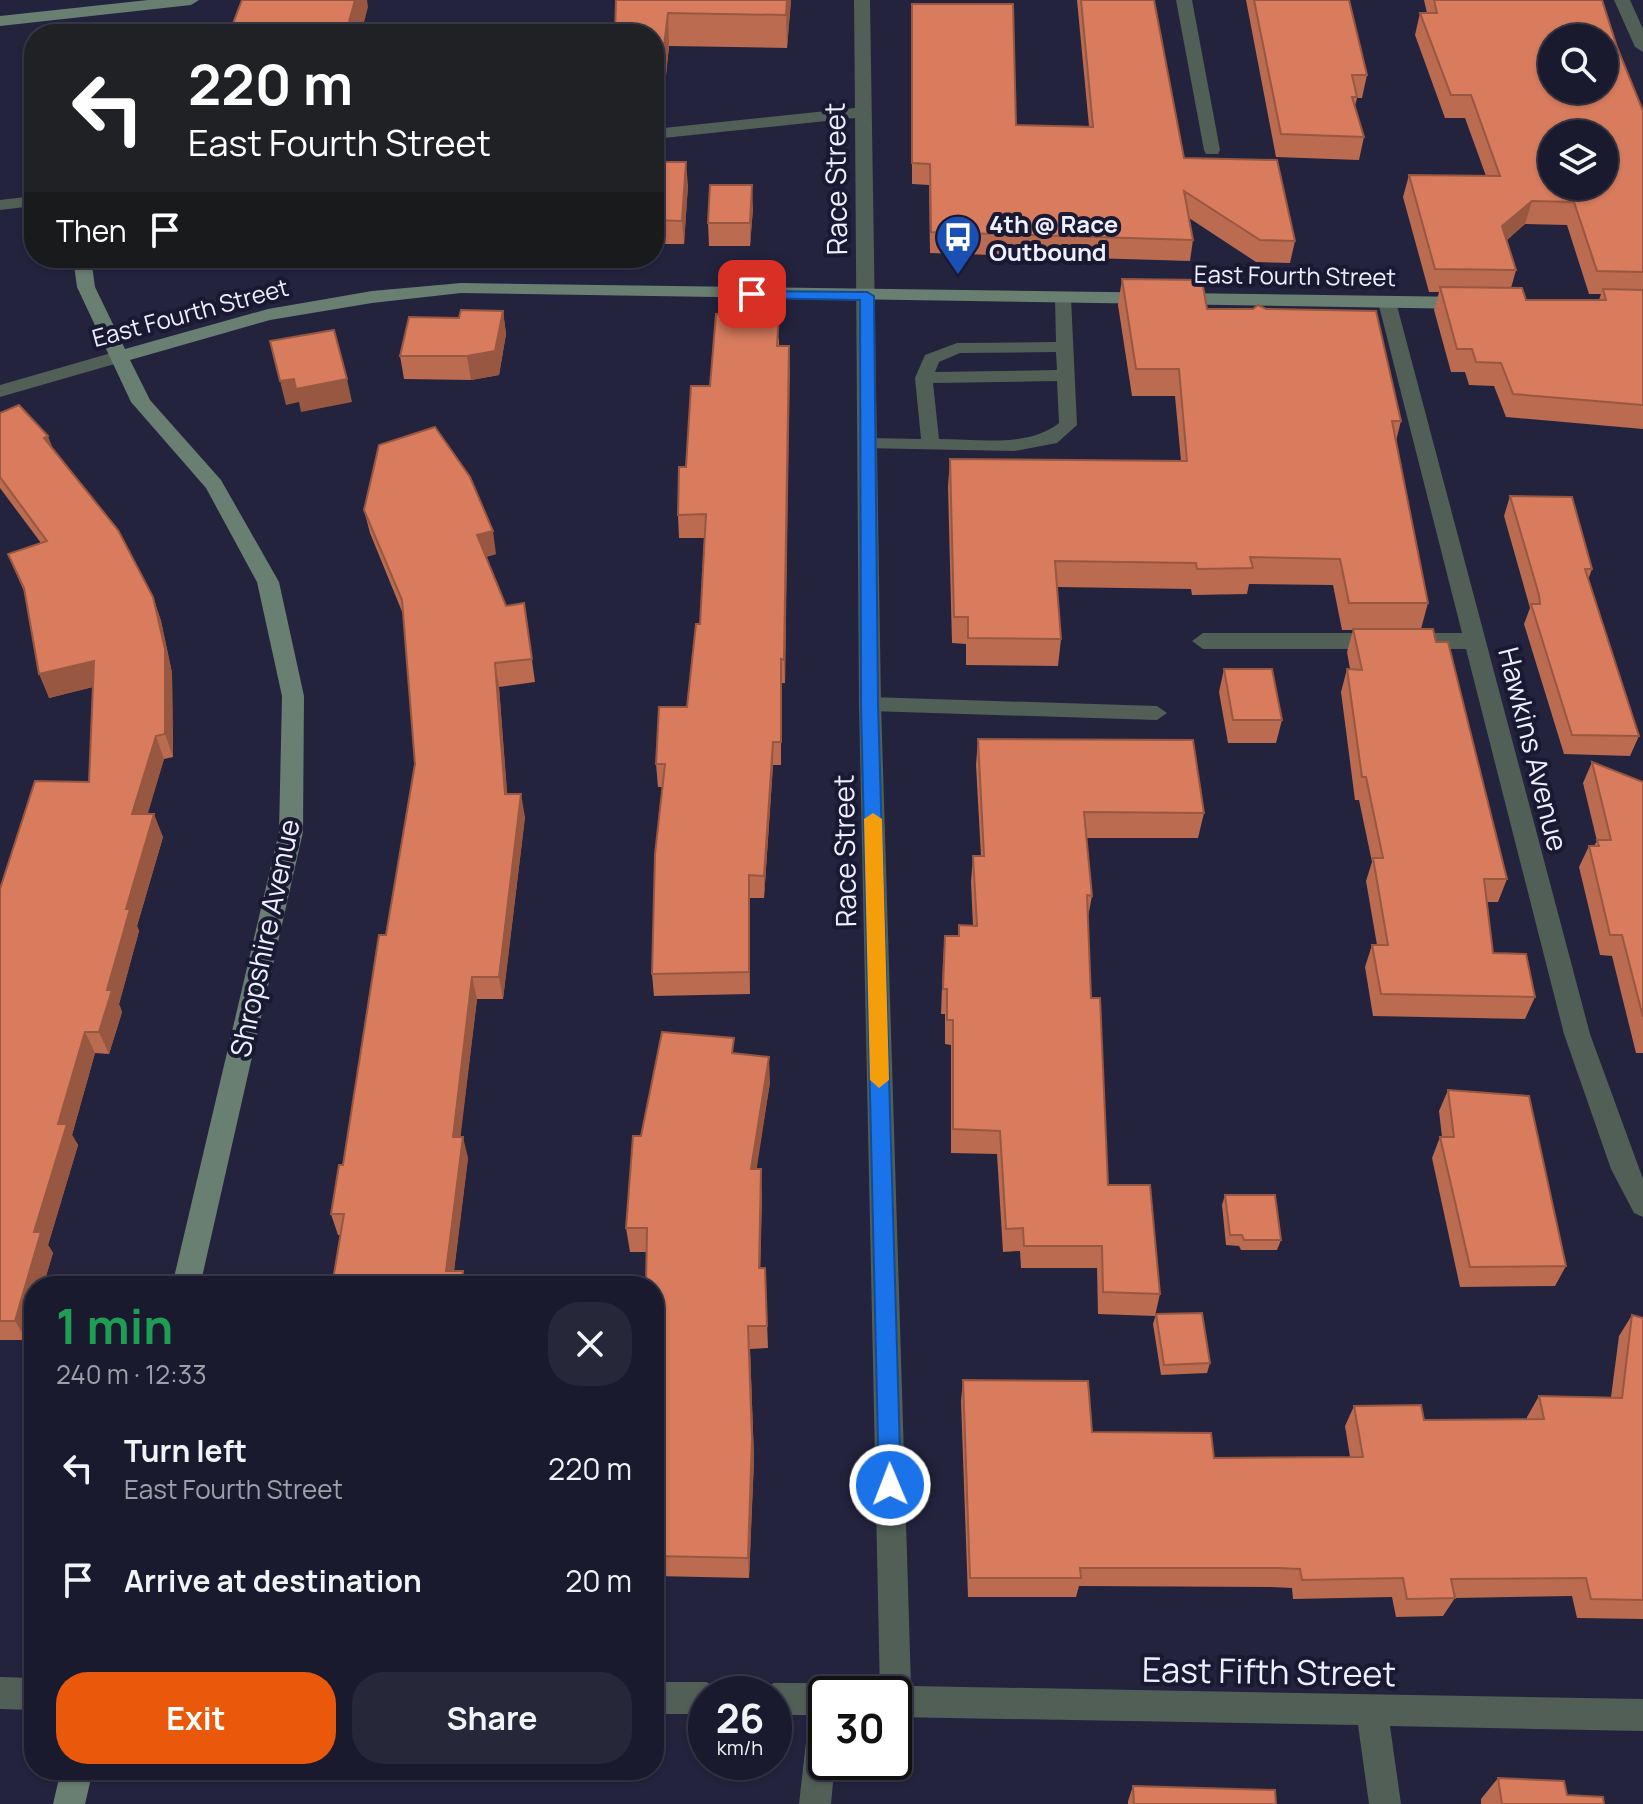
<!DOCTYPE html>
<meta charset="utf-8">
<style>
:root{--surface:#1a1a2e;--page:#27273a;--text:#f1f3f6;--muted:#9fa1aa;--line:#38384a;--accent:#ea580c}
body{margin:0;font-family:Manrope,sans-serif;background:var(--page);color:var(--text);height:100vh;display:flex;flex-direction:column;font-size:30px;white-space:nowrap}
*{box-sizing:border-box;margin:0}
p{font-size:26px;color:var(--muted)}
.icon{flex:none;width:44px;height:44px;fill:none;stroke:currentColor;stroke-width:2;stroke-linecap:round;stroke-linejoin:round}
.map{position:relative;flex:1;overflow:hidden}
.side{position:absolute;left:24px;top:1276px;width:640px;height:504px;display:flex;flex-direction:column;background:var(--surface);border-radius:32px;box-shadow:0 2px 6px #0004,0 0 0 2px var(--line)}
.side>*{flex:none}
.hud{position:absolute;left:24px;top:24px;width:640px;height:244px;border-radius:32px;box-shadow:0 2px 6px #0004,0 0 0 2px var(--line);background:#202124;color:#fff;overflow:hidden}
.buttons{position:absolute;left:1538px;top:24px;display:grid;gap:16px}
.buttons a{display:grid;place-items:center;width:80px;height:80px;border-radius:50%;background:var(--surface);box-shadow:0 2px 6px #0004,0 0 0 2px var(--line);font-size:40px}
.speed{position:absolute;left:688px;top:1676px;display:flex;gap:16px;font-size:40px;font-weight:700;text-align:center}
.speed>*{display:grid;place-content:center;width:104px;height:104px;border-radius:50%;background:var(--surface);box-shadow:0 2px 6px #0004,0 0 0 2px var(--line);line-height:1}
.speed small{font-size:20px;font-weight:400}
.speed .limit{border:4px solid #111;border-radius:12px;background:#fff;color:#111}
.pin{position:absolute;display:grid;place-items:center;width:68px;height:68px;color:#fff;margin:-34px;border-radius:16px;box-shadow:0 4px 12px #0006}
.me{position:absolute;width:88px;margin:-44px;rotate:359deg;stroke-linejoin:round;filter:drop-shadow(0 0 6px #0008)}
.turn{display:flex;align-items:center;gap:28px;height:168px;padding:0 32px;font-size:36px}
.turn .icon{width:104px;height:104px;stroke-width:2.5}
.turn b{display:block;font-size:56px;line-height:68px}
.then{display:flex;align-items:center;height:76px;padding:0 32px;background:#0003;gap:16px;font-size:30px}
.round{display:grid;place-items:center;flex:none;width:84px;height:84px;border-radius:32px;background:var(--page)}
.overview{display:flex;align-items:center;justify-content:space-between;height:136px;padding:0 32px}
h1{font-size:48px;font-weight:700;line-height:60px;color:#1e9e55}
.cta{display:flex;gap:16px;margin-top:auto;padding:16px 32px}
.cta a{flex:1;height:92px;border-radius:32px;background:var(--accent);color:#fff;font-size:32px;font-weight:700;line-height:92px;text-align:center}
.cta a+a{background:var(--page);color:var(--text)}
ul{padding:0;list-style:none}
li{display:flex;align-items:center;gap:24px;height:112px;padding:0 32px}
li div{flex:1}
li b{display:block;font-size:30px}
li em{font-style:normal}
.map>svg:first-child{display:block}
</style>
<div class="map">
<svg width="1643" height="1804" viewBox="0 0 1643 1804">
<rect width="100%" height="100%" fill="#23233e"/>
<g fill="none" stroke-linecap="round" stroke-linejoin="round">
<!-- lane -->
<path fill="#515f56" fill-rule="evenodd" d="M1063,293L1071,298L1077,425L1057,443L1014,451L862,448V440L868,438L921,439L915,378L925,355L957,343L1056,342L1055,298ZM1056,352L1057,370L935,372L939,362L960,353ZM1057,381L1059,423C1028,448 977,439 939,439L933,383Z
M870,697L1157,706L1167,713L1157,720L870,711L860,704Z"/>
<!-- street -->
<path fill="#515f56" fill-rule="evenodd" d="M854,0H870L881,704L911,1686L1643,1699V1731L1390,1726L1401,1804H1369L1358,1725L894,1717V1694H880L859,704L855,118L654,139V129L855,108Z
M1176,0H1192L1220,150L1218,154H1206L1204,150Z
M1614,0H1630L1643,29V52L1635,47Z
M34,196V206L0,210V200Z
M1387,296L1396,302L1590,1034L1643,1179V1217L1634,1213L1611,1169L1564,1034L1466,649H1203L1192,641L1203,633H1462L1378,302Z
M118,351L127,357L125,361L0,397V385Z
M0,1677L34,1678V1710L0,1709Z
M654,1682H706L717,1687L720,1694H706V1714H654Z
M774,1683H826L837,1688L840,1694H826V1762H835L831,1804H799L809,1715H774V1694H760L763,1688Z"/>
<!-- secondary -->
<path fill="#687f71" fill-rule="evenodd" d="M148,0H199L191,5L0,26V16Z
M73,258H91L95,287L125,349L268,309L372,291L461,283L1469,297L1478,303L1469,309L461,293L372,303L270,320L130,360L150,400L221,480L279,582L304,696L303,832L200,1286H172L279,832L282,696L257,582L206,488L131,402L77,287Z
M61,1770H93L85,1804H53Z"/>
</g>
<!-- wall -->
<path fill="#ba6b50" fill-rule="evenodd" d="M616,0H791L787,48L669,46L663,104H654V34Z
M1077,0H1154L1184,158L1295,241L1290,263L1256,262L1189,218L1193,240L1190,261L930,253L929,185L912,184V4L1016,125L1089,126Z
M1246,0H1349L1367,75L1362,98H1357L1355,106L1364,137L1359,160L1276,157Z
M1424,0H1602L1617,47L1643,111V429L1506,417L1494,386L1469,385L1465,372H1451L1434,310L1439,292H1429L1403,197L1409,175L1486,176L1465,118H1445L1415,35L1420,13H1427ZM1525,224L1567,225L1589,294H1601L1599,300H1526L1511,288L1516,270L1507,240Z
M654,162L688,185L684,244H654Z
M753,208L750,246H709L708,223Z
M1122,279L1207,309L1401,421L1396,441L1428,603L1421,629L1507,879L1498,902H1487L1493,953L1535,997L1525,1019L1373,1016L1365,967L1372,945H1377L1366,881L1372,862L1359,800H1355L1341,692L1347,669H1350L1347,652L1353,630H1342L1333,585L1249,584L1247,594L1192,595L1191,589L1057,587L1061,639L1058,666L966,665V644L952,643L948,486L950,459L1181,461L1175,396H1132L1118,305Z
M503,311L506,334L499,375L471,380L404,379L400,356L459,318Z
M779,338V346H789L785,683H781V765H773L764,898H750V994L654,996L652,974L662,787H658L656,764L687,707L700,624L704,538H679L678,515L686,467L710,386Z
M0,413L53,450L153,597L161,621L172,673L173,757L164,759L147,814L163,837L137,926L139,931L119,1004L122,1012L109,1054L95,1053L72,1135L78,1145L48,1245L53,1253L43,1286H34V1317L27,1340H0V889L89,782L93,687L49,698L25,594L8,554L41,543L0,488Z
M1510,496L1592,569L1588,580L1639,736L1630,756L1564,754L1524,624L1530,608L1504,516Z
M364,510L496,554L486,557L506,606L524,603L535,682L499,687L507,794L525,817L503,999H477L460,1137L468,1158L454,1271H463L467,1286H332L340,1235H338L331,1214L343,1165L386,935L415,764L403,614L370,533Z
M1224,669L1282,720L1276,743H1228L1219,692Z
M978,739L1204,813L1198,838H1086L1092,896L1088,917L1091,998L1108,1185L1160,1294L1155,1316L1098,1314L1097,1268H1021L1020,1251L1003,1252L997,1154L951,1153V1045L945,1044V1014H941L943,960L945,936H958L959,925L973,926L971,882L973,856H981L976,765Z
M1592,762L1643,782V1053H1636L1612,956L1600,955L1579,867L1589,846H1594L1597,841L1583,783Z
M735,1053L770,1082L756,1169L762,1193L760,1268H765L768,1348L750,1349L754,1459L749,1578L654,1576V1286L646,1252H630L626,1228L641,1136Z
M1448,1090L1566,1266L1555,1286L1460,1287L1432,1158L1440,1137H1442L1439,1111Z
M1225,1195L1281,1240L1277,1250H1241L1239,1246L1226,1245L1222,1205Z
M1156,1314L1210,1363L1207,1373L1161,1375L1153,1324Z
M1632,1315L1643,1318V1619L1577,1618L1572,1596L1455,1598L1443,1616L1396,1617L1392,1597L1293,1599L1292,1588L1271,1587L1079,1586L1076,1597H968L961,1401L963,1380L1092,1432L1214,1458L1350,1457L1345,1426L1354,1406L1424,1420L1527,1419V1417L1539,1396L1611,1397L1619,1336Z
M1498,1778L1567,1795L1604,1804H1481V1799Z
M1133,1786L1276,1804H1128V1801Z"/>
<!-- shaded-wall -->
<path fill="#975741" d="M355,0H367L368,7L361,34H346Z
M787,0H791L787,48L786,15Z
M668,13L669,46L663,104L661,71Z
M686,162L688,185L684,244L682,221Z
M752,185L753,208L750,246V223Z
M1532,201L1525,224L1496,249L1502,226Z
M217,258H273V259L219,266Z
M503,311L506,334L499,375L471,380L467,356Z
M789,346L790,370L785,683L784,660Z
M294,379H347L352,402L301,412L299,402L286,405L280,381Z
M48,436L57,460L44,438Z
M493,531L496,554L481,558L477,535Z
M153,597L161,621L172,673L173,757L165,734Z
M94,661L103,684L49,698L39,674Z
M495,663L499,687L509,817L505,794Z
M156,736L164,759L141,837L132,814Z
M773,742V765L764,898V876Z
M521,794L525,817L503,999L499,977Z
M154,814L163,837L137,926L139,931L119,1004L122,1012L109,1054L99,1032L107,990L126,909Z
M749,875L750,898V994L749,972Z
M472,977L477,999L458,1158L453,1137Z
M85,1032L95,1053L72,1135L78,1145L48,1245L53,1253L43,1286H34V1317L27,1340L15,1321L58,1124Z
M769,1057L770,1082L753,1193L751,1169Z
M463,1137L468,1158L452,1286L446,1271Z
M761,1169L762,1193L760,1291L759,1268Z
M463,1271L467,1286H461Z
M750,1349L754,1459L749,1578L748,1558Z"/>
<!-- building -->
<path fill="#d87c5d" stroke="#975741" stroke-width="2" fill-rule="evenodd" d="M242,0H355L346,33L229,34Z
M616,0H787L786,15L668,13L661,71H654V34H615Z
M1081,0H1154L1184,158L1277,160L1295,241L1260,240L1184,191L1193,240L931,232L930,164L912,163V4H1013L1016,125L1093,127Z
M1254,0H1349L1367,75H1352L1357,97H1352L1364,137L1281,134Z
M1434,0H1602L1617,47L1643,111V272L1597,271L1574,202L1532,201L1502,226L1516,270L1435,269L1409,175L1500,176L1471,95H1451L1420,13H1437ZM1552,38H1604V90H1552ZM1552,134H1604V186H1552Z
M654,162H686L682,221L654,220Z
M710,185H752L750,223H708Z
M1122,279L1202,280L1207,309H1253L1258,305L1266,309L1376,311L1401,421H1392L1428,603H1349L1340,559L1250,557L1253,568L1197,569L1196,563L1055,561L1061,639L968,638V617H954L950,459L1187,461L1179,369H1136Z
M1440,287L1522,288L1526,300H1606L1603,289L1643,290V405L1513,394L1501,363L1476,362L1472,349H1457Z
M461,310L503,311L495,351L467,356H400L409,317L459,318Z
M716,314H779L777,346H789L784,660L781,659V742H773L764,876L749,875V972L652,974L655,854L665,764H656L659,707H687L696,624H700L706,514L678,515L679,467H686L691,386H710Z
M334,330L347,379L296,389L294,379L280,381L270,341Z
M19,405L48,436L44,438L118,530L153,597L165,649V734L156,736L132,814H154L126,909H130L107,990H112L99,1032H85L58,1124H67L34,1232H41L15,1321H0V889L35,781L89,782L94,661L39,674L24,588L8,554L47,541L0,477V413Z
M435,427L470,477L493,531L477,535L506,606L524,603L532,659L495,663L505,794H521L499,977H472L453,1137H463L446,1271H463L461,1286H332L344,1214H331L339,1165H343L379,935H386L415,764L402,600L364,510L379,445Z
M1510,496L1572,497L1592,569H1585L1639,736L1572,735L1531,604H1540L1539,595Z
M1353,629H1433L1436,642H1448L1507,879H1484L1493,953L1526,954L1535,997L1381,994L1372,945H1388L1373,858H1383L1366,777H1362L1347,669L1362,670Z
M1224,669H1272L1282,720H1233Z
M978,739L1193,740L1204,813L1084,812L1092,896L1087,895L1091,998H1100L1108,1185H1150L1160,1294L1103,1292L1102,1246H1024L1023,1228L1006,1229L1000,1131L953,1129V1020H947V989H943L945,936H959V925L977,926L973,856H984Z
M1592,762L1643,782V1017L1622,935H1610L1589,846H1599L1597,840H1611Z
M662,1032L734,1038L732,1053L769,1057L751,1169H761L759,1268H765L767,1326H748L752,1438L748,1558L654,1556V1286H646L647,1228H626L633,1136H641Z
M1448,1090L1529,1096L1566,1266L1470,1267L1440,1137H1454Z
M1225,1195H1275L1281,1240H1244L1242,1235H1230Z
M1202,1313L1210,1363L1164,1365L1156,1314Z
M1632,1315L1643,1318V1600L1591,1599L1586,1578L1451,1579L1455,1598L1407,1599L1403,1578L1302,1580L1300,1569L1279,1568H1080L1081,1578H970L963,1380L1088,1381L1092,1432L1211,1433L1214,1458L1363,1457L1354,1406L1421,1405L1424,1420L1544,1419L1539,1396L1622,1398Z
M1498,1778L1564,1781L1567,1795L1603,1797L1604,1804H1502Z
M1133,1786L1275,1790L1276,1804H1134Z"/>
<!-- route -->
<path fill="#1a73e8" stroke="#114b97" stroke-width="2" d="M747,291L867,292L874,296L878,704L901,1485L898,1493L890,1496L882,1493L879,1485L861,704L860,300L752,298L747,297Z"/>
<!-- slow -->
<path fill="#f59e0b" d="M873,813L882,819L889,1080L879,1088L870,1080L864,819Z"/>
<!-- icons -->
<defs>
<g id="bus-pin" transform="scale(2.3)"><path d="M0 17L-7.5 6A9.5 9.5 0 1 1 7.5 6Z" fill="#1a4fb4" stroke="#1a1933"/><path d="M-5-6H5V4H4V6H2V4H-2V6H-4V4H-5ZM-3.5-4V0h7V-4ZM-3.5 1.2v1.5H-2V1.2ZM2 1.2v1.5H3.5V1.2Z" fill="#fff"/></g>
</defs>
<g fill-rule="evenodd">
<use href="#bus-pin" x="958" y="237"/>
</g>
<g text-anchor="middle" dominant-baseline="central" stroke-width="8" stroke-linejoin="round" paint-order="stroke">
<!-- far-poi labels -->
<g font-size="24" font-weight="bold" fill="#eff0ff" stroke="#1a1933" text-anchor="start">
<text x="989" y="223">4th @ Race<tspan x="989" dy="28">Outbound</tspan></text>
</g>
<!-- far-street labels -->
<g font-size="24" fill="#eff0ff" stroke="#1a1933">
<text transform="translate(1295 275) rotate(1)">East Fourth Street</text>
<text transform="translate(190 312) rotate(-15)">East Fourth Street</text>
</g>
<!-- street labels -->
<g font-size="28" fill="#eff0ff" stroke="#1a1933">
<text transform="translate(835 179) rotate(-91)">Race Street</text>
<text transform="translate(1534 749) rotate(76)">Hawkins Avenue</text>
<text transform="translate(844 851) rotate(-91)">Race Street</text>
<text transform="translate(264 938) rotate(-78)">Shropshire Avenue</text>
</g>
<!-- near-street labels -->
<g font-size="34" fill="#eff0ff" stroke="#1a1933">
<text transform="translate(1269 1671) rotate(1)">East Fifth Street</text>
</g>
</g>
</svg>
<div class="buttons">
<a><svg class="icon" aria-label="search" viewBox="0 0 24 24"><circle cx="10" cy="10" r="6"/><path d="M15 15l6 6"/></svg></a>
<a><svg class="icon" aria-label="layers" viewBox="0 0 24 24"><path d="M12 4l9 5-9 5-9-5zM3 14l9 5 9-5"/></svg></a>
</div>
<div class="speed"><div>26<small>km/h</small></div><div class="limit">30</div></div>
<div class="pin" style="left:752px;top:294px;background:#d93025"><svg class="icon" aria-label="arrive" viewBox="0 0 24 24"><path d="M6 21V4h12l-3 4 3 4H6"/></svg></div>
<svg class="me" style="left:890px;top:1485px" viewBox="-20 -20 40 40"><circle r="17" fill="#1a73e8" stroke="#fff" stroke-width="3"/><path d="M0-11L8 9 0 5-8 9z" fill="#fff"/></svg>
<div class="hud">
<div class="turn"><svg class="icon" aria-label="left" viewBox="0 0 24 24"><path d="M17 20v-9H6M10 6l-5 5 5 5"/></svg><div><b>220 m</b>East Fourth Street</div></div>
<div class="then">Then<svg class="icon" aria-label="arrive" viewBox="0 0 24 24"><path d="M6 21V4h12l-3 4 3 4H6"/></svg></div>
</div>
<section class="side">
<div class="overview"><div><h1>1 min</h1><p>240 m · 12:33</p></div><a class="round"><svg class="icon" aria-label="close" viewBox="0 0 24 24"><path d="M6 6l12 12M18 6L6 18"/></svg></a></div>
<ul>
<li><svg class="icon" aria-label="left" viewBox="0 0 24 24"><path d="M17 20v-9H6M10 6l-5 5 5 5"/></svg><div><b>Turn left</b><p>East Fourth Street</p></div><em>220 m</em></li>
<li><svg class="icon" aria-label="arrive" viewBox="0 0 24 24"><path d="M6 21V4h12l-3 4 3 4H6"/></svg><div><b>Arrive at destination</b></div><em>20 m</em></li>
</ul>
<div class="cta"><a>Exit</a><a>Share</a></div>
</section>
</div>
